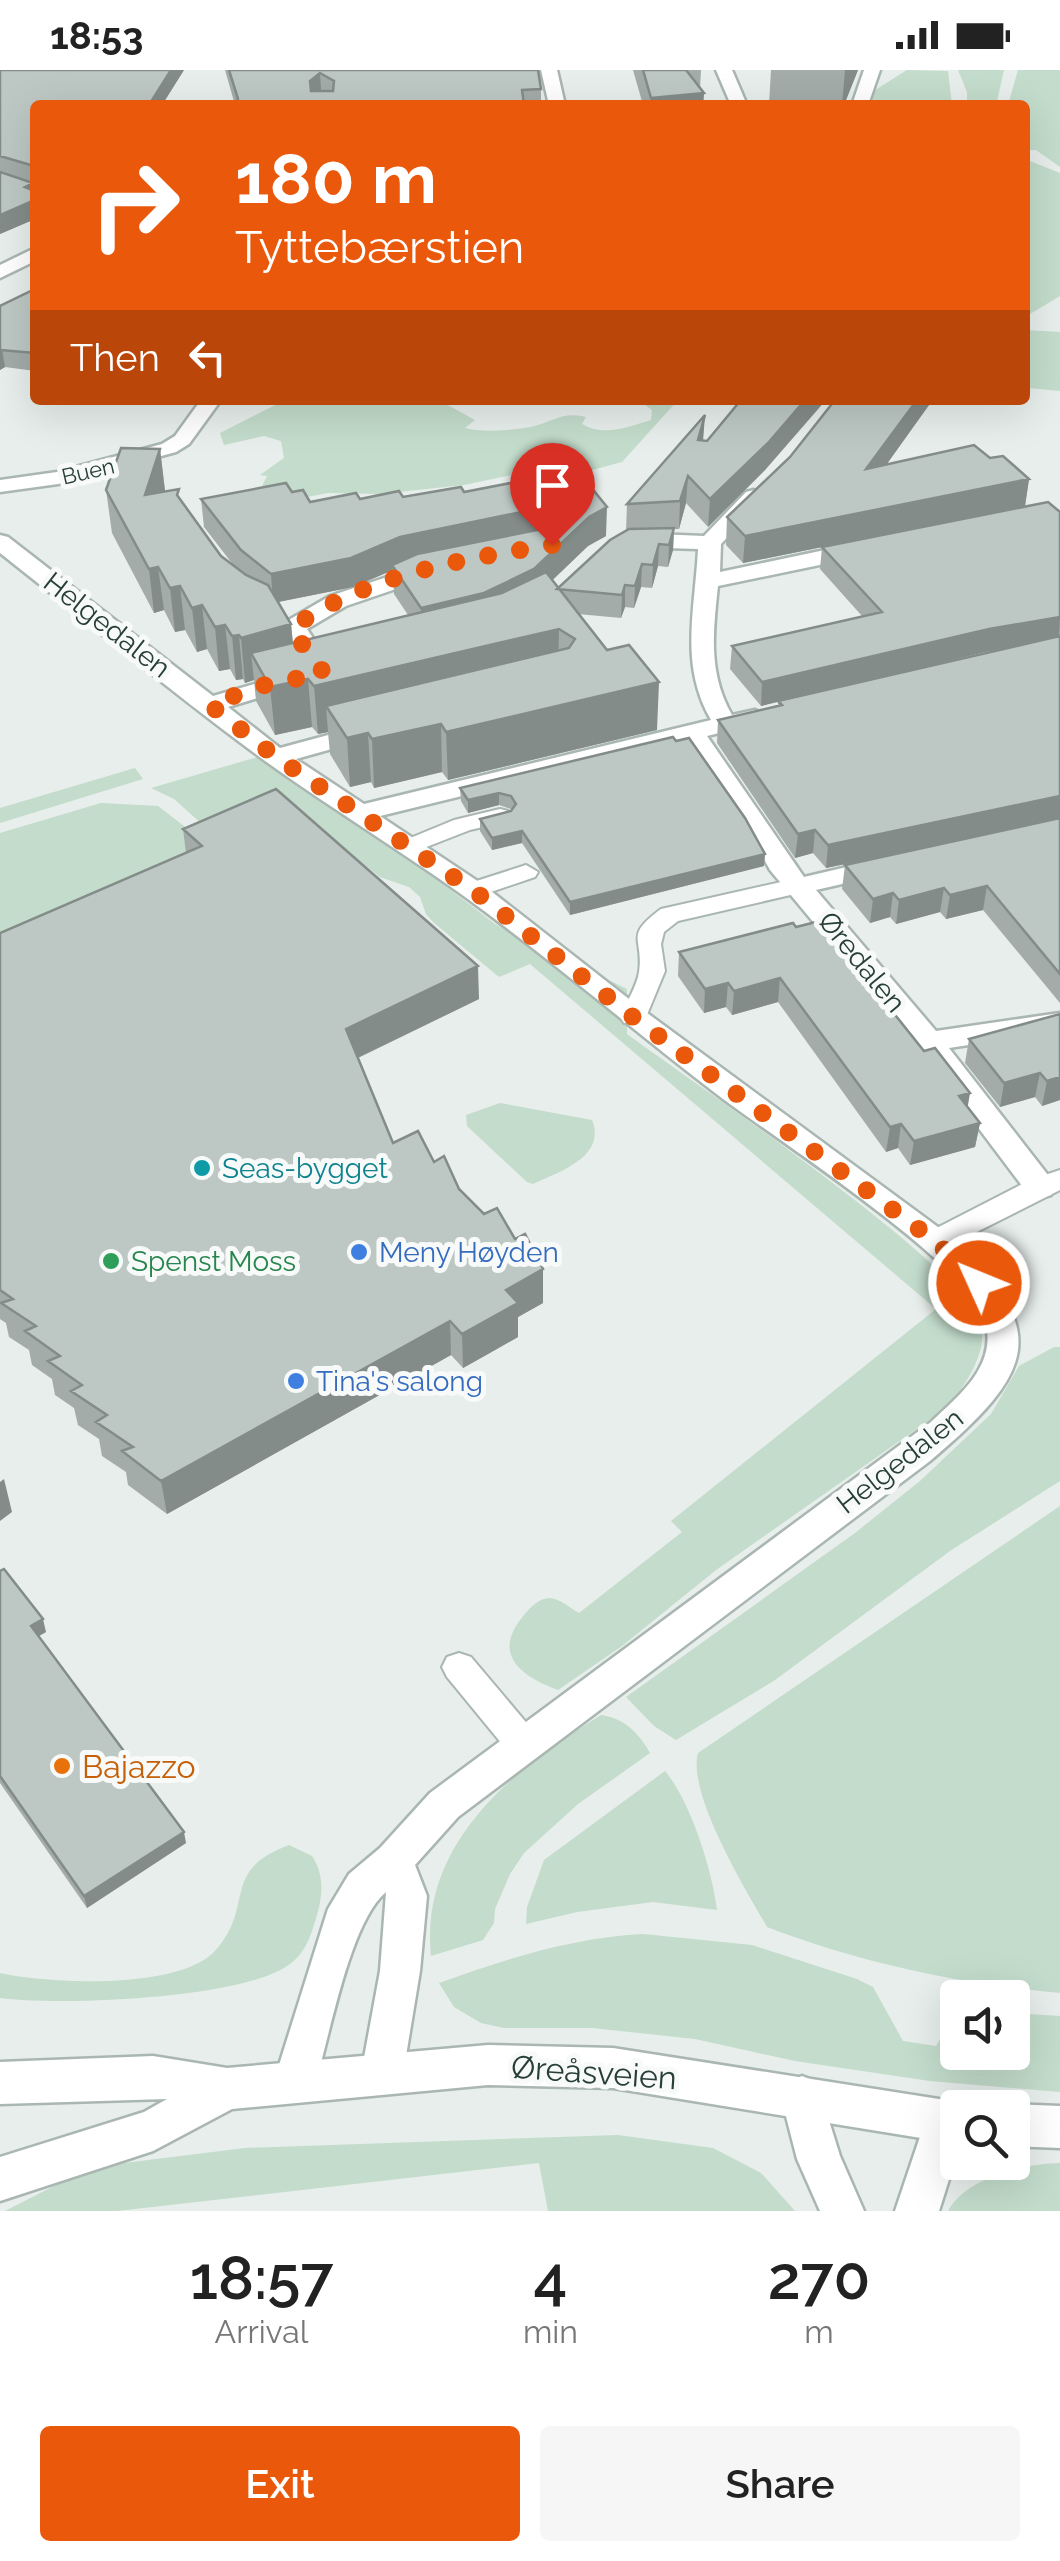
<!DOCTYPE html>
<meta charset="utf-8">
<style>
:root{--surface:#fff;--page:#f6f6f6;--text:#222;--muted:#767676;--accent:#ea580c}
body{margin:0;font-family:Raleway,sans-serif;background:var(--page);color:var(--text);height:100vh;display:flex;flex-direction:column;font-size:38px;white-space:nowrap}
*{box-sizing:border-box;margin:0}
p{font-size:32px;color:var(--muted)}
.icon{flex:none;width:55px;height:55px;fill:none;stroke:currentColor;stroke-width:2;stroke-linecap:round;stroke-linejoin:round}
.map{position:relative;height:2141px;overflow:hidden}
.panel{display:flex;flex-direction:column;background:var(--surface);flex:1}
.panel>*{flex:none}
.banner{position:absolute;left:30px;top:30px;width:1000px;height:305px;border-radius:10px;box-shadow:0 10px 40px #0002;background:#ea580c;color:#fff;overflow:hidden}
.fabs{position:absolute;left:940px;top:1910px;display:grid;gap:20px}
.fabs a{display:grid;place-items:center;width:90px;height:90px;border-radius:10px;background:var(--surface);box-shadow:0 10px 40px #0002;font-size:50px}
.pin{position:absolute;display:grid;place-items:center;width:85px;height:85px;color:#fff;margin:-102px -42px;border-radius:50% 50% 50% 0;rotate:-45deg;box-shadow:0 0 10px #0007}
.pin .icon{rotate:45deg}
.me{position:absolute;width:110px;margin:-55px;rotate:314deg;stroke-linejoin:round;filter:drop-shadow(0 0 8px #0008)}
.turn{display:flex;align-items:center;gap:35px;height:210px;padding:0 40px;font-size:45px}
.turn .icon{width:130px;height:130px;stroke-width:2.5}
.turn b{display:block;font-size:70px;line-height:85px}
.then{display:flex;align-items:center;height:95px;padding:0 40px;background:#0003;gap:20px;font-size:38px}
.eta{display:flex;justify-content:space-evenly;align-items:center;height:170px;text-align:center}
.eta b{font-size:60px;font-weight:600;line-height:70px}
.action{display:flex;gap:20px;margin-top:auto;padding:20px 40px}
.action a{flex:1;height:115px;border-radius:10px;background:var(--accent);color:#fff;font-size:40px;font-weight:600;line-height:115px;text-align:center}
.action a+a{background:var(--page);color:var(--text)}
.status{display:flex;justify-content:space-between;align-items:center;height:70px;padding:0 50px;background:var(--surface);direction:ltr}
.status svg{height:28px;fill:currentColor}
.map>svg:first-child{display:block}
</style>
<div class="status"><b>18:53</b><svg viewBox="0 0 49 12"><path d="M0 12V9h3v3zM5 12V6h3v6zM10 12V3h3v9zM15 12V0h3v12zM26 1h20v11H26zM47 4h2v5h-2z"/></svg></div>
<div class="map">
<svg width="1060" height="2141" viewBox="0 0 1060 2141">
<rect width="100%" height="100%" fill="#e7eeeb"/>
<!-- green -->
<path fill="#c3dccb" d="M907,0L948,1L952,35H868L872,22Z
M958,0H1004L996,35H967V22Z
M1018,0H1060V97L1036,80H1025V35H1008Z
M1025,89L1060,103V226L1025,247Z
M1025,260L1060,262V321L1028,318Z
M285,330H446V334L475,350L465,358C482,363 512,360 531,357C553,352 562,341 586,347L582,354C604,367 628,357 651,350L652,340L638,330H678L622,392L573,405L516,404L464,415L380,424L328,423L276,433L262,416L267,406L260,405L284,388L281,371L264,366L224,375L220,363Z
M261,686L430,804L495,854L627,919V964C688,1009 968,1198 981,1254C988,1283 965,1315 948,1337L716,1500L622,1576L558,1620C520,1606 491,1584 524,1545C531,1537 539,1528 550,1528C560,1529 570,1538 579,1543L682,1462L671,1451L936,1239L530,894L499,907L434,853L426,844L420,827L409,817L380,807L333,770L212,763L174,729L151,718Z
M135,698L143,709L0,753V738Z
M101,733L158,736L215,780L0,899V763Z
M500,1033L592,1050C607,1087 558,1102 533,1114L527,1112L467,1056L466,1045Z
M1054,1277H1060V1411L950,1481L775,1610L676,1670L654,1656L626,1627L855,1463L920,1411L991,1344L1019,1296Z
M1060,1436V1923C960,1914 861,1893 767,1857C746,1820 687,1724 698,1683Z
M601,1645C624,1648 639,1663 650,1683L578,1734L524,1783L510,1804L495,1839L494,1853L483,1870L431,1886C419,1773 514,1698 601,1645Z
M665,1701C691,1732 712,1800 717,1840L653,1832L577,1842L526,1854L527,1837L544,1790Z
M289,1775L312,1786C324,1804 323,1824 317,1845C311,1865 306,1884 287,1896C239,1929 59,1936 0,1928V1903C49,1914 179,1920 215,1881C256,1836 219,1801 289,1775Z
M643,1864L752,1875L857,1909L873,1917L903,1971L936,1976L957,1939L958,1982H1012L1013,1943L1060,1946V2022L930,2011L795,1991L695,1969L592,1958H504L481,1953L454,1937L439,1913C507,1889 570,1868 643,1864Z
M618,2065L713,2078L761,2103L795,2141H548L539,2093L117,2141H5L56,2115L124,2093L245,2078Z
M1060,2093V2141H948C966,2107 1025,2094 1060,2093Z"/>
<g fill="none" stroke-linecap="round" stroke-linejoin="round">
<!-- service casing -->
<g stroke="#aab6b2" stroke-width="4">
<path id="service" d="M500,739L508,741L512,746L508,751L470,760L411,783L399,776L403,771L454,750Z
M526,795L538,802L535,807L473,828L461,820L464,815Z
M799,808L808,811L811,816L808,821L678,851L664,862L661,874L665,901L646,947L642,953H624L620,947C626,933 637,916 639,902C644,867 623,867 661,839Z
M1060,1100V1120L945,1178L935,1181L925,1178L921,1171L925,1164L1030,1110Z
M459,1583L471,1587L535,1663L540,1674L535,1685L523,1689L511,1685L447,1607L442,1597L447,1587Z"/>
</g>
<!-- minor casing -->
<g stroke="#aab6b2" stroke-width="5">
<path id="minor" d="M541,0H557L565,35H549Z
M716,0H732L747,35H731Z
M864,0H880L868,35H852Z
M35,178V191L0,208V195Z
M201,330H221L189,374L176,382L58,414L0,422V410L57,402L162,374L175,366Z
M754,420L765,427L721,474L720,502L858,473L869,480L858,487L718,516C713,562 708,604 732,645L755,640L767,647L764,652L707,666L804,807L881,789L890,791L894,797L890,803L816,820L936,961L1060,943V961L949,978L1051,1109L1055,1117L1051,1125L1040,1128L1029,1125L919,979L770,800L747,758L686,671L380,746L482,814L643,940L946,1163C1055,1261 1034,1303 930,1391L458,1747L415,1795L427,1826L420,1901L403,2004L397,2018L382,2024L367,2018L361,2004L380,1901L386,1822C350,1852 330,1964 316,2011L310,2026L295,2032L280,2026L274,2011L328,1839L349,1804L380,1778L430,1723L931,1352C962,1323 1001,1292 983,1245C962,1191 777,1069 723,1029C635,962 551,889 461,824C398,779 331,738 268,693C176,626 89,553 0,483V465L8,467L213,626L292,603L301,605L304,610L301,615L228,637L280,678L369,654L378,656L381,661L378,666L296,689L364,734L711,650C679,595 695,540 698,479L632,477L621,470L632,463L704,466L746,422Z
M429,493L437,495L440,500L437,505L346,536L307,559L336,603L324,610L316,608L287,569L283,556L287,551L330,526Z
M802,2006L817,2012L840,2086L864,2141H820L797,2089L781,2027L787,2012Z
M945,2031L960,2038L958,2081L939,2141H895L930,2037Z"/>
</g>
<!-- tertiary casing -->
<g stroke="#aab6b2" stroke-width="5">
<path id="tertiary" d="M488,1975L613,1978L958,2032L972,2038H958V2074L613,2018L488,2015L232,2039L153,2081L0,2131V2087L144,2042L167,2029L0,2034V1992L153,1986L227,1998Z
M1012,2034L1060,2036V2078L1012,2076V2038H1003Z"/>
</g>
<!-- service -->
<use href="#service" fill="#fff" fill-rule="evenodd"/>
<!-- minor -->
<use href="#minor" fill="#fff" fill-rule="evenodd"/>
<!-- tertiary -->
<use href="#tertiary" fill="#fff" fill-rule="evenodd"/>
</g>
<!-- wall -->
<path fill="#a3aca9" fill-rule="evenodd" d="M0,0H184L162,35H35V113L5,104L35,121V149L0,164Z
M225,0H538L541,19V35H235Z
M633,0H701L700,18L704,23L703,35H643Z
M771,0H858L844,35H769Z
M35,219V301L5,297L0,300V236Z
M835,330H930L929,335L886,395L990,388L1029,409L1025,436L1060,442V933L983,840L946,849L940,842L896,854L890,847L870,853L842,819L845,795L1000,761L826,798L813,783L795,788L717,673L718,650L778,636V631L761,636L730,599L732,576L862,546L820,499L822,477L743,493L726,475L727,447L790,387ZM1002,579L811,624L985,582Z
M704,371L766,399L708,457L686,433L679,459H674L673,480L668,497L658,496L652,518L641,517L634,538L625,537L621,548L578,544L657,660L448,710L442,702L374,718L371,712L350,717L330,684L328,662L318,664L312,657L275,665L256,631L254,610L245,613L243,609L236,610L230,599L219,601L207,579L197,582L185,560L175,562L164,540L154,543L112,463L106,420L160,379L165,421L180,429L221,486L234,496L204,457L201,429L292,422L310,432L403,427L526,416L606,466L588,476L552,510L558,518L626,461L627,434ZM393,500L394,524L408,545L293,573L291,554L278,532L353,517Z
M673,667L765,784L764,796L570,845L522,773L492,780L480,761V749L511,741V739L499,735L468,743L461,731L460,718Z
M183,759L479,929L358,988L393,1073L434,1092L459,1119L484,1144L515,1169L543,1199V1233L518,1247V1267L490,1283L463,1298L451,1285L167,1444L128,1415L126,1402L102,1386L99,1369L78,1355L74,1338L55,1325L52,1309L32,1295L29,1280L9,1267L6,1253L0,1249V863L186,783Z
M793,853L967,1037L980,1053L975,1077L910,1095L898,1078L886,1082L778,932L732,945L726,937L704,943L678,906L679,882Z
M1060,944V1030L1042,1036L1035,1027L1000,1037L965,993L969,969Z
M0,1501L46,1562L38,1566L186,1773L87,1838L0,1713Z"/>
<!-- shaded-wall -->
<path fill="#848c89" d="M171,0H184L162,35H149Z
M845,0H858L844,35H842Z
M320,3L321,20L311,28L310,11Z
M704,23L703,35H651V28Z
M33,113L35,149L0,164V145L25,117Z
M2,279L5,297L0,300V280Z
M805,330H826L766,399L708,457L710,429Z
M917,330H930L929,335L864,426L866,399Z
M705,345L703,372L698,370Z
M160,379L165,421L145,425Z
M688,406L686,433L679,459L680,431Z
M1029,409L1025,436L743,493L745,466Z
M550,436V464L392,495L393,500L353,517L273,533L271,504L400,467Z
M607,437L606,466L588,476L534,528L422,567L421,538Z
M674,458L673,480L668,497L669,475Z
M659,474L658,496L652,518L653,495Z
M642,494L641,517L634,538L635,516Z
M158,497L164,540L154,543L149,499Z
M625,515V537L621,548L622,525Z
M180,516L185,560L175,562L170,518Z
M202,535L207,579L197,582L192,538Z
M1060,547L1059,569L985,582L761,636L762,612L989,559Z
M291,554L295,598L251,583L254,610L245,613L241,568Z
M225,555L230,599L219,601L215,557Z
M559,559L558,606L326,636L328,662L318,664L314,616Z
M239,565L243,609L236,610L232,566Z
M308,609L312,657L275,665L270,617Z
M659,612L657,660L448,710L446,662Z
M441,654L442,702L374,718L372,669Z
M368,663L371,712L350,717L347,668Z
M499,723V735L468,743V730Z
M1060,726V749L826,798L828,775Z
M815,760L813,783L795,788L798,764Z
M522,761V773L492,780V768Z
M765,784L764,796L570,845V832Z
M987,816L983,840L946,849L950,825Z
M944,818L940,842L896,854L899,830Z
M893,823L890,847L870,853L873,829Z
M478,896L479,929L349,992L346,959Z
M780,908L778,932L732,945L734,921Z
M728,913L726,937L704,943L705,919Z
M1040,1003L1035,1027L1000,1037L1004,1013Z
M1060,1007V1030L1042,1036L1047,1011Z
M970,1023L966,1047L959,1026Z
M980,1053L975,1077L910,1095L914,1071Z
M901,1054L898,1078L886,1082L890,1057Z
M543,1199V1233L518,1247V1267L463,1298L462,1264L506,1220Z
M450,1251L451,1285L167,1444L161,1411Z
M4,1409L12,1442L0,1451V1412Z
M43,1549L46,1562L34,1569L31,1556Z
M184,1762L186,1773L87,1838L84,1826Z"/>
<!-- building -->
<path fill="#bdc8c4" stroke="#848c89" stroke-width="2.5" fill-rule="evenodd" d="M0,0H171L149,35H35V111L34,96L0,86Z
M229,0H538L541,19L522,20L524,35H235L238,29ZM320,3L334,11L333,21H311L310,11Z
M643,0H686L704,23L651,28Z
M0,102L33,113L25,117L35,121V130L0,145Z
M35,219V283L0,280V236Z
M741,330H805L768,373L710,429L688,406L680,431L627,434L705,345L698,370L707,371Z
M835,330H917L866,399L974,375L990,388L1003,386L1029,409L745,466L727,447L790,387Z
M121,378L160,379L145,425L179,419L177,425L221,486L246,505L268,515L291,554L241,568L239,565L232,566L225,555L215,557L202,535L192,538L180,516L170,518L158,497L149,499L106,420Z
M582,406L607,437L589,447L534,499L484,523L421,538L392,495L417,484L552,457L566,445L550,436L400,467L351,488L271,504L241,480L201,429L286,413L292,422L303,420L310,432L356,423L360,429L399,421L403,427L461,417L464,422L521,411L526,416Z
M1048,432L1060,442V547L989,559L762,612L732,576L882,542L822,477Z
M674,458L669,475L659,474L653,495L642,494L635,516L625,515L622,525L557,519L610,470L629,459Z
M546,502L607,580L629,575L659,612L446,662L441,654L372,669L368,663L347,668L326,636L569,578L575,569L559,559L314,616L308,609L270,617L251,583L502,523Z
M1060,566V726L828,775L815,760L798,764L718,650L782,635L778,631Z
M673,667L676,671L689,668L745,748L765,784L570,832L522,761L492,768L480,749L511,741L516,734L511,726L499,723L468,730L460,718Z
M276,719L478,896L346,959L393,1073L418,1061L434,1092L444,1086L459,1119L484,1144L497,1138L515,1169L525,1164L543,1199L506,1220L518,1233L489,1249L462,1264L450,1251L161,1411L122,1381L133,1377L96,1352L107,1345L71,1321L82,1315L48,1291L60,1286L25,1261L36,1256L1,1233L13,1229L0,1220V863L202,776L183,759Z
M1060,748V904L987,816L950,825L944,818L899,830L893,823L873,829L845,795Z
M820,851L924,981L935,978L970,1023L959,1026L980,1053L914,1071L901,1054L890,1057L780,908L734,921L728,913L705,919L679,882L793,853L796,857Z
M1060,944V1007L1047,1011L1040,1003L1004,1013L969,969Z
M4,1499L43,1549L31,1556L184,1762L84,1826L0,1706V1501Z"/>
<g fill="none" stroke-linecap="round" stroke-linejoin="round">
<!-- route -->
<path stroke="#ea580c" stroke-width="18" stroke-dasharray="0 32.4" d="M552,475C467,488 366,505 295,556L299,570L324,603L260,616L210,635L276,687L473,820L633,947L935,1171L979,1213"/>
</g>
<!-- markers -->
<circle fill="#0f9aa8" stroke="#f7faf9" stroke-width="4" cx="202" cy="1098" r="10"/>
<g fill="#3f7fe0" stroke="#f7faf9" stroke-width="4">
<circle cx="359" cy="1182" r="10"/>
<circle cx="296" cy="1311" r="10"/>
</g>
<circle fill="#2e9e5b" stroke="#f7faf9" stroke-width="4" cx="111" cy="1191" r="10"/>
<circle fill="#e8710a" stroke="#f7faf9" stroke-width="4" cx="62" cy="1696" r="10"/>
<g text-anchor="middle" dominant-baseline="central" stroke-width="10" stroke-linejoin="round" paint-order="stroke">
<!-- far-street labels -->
<g font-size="22" fill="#283e39" stroke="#f7faf9">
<text transform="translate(88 401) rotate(-13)">Buen</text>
</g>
<!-- street labels -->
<g font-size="28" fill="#283e39" stroke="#f7faf9">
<text transform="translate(107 555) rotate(38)">Helgedalen</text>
<text transform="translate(862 892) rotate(51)">Øredalen</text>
<text transform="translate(900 1391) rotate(-38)">Helgedalen</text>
</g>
<!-- culture labels -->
<g font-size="28" fill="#0d838f" stroke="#f7faf9" text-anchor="start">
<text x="222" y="1098">Seas-bygget</text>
</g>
<!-- shop labels -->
<g font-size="28" fill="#366cbe" stroke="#f7faf9" text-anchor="start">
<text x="379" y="1182">Meny Høyden</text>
<text x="316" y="1311">Tina's salong</text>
</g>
<!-- leisure labels -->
<g font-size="28" fill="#27864d" stroke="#f7faf9" text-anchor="start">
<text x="131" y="1191">Spenst Moss</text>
</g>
<!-- near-food labels -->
<g font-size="32" fill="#c56008" stroke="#f7faf9" text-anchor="start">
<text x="82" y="1696">Bajazzo</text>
</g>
<!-- near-street labels -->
<g font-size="32" fill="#283e39" stroke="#f7faf9">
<text transform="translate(594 2002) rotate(4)">Øreåsveien</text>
</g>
</g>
</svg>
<div class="fabs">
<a><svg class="icon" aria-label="sound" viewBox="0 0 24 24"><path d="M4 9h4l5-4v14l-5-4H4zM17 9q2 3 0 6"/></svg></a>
<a><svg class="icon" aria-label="search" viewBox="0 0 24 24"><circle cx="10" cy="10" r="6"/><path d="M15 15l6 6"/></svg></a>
</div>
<div class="pin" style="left:552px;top:475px;background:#d93025"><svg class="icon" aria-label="arrive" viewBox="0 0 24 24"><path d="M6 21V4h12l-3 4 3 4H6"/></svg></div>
<svg class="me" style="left:979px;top:1213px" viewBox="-20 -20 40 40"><circle r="17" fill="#ea580c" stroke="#fff" stroke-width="3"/><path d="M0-11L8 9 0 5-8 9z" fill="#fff"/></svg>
<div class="banner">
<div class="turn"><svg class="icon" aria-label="right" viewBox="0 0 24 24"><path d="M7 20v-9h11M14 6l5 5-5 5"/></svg><div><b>180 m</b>Tyttebærstien</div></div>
<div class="then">Then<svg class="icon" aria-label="left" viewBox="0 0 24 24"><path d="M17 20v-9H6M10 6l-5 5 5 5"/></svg></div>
</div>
</div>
<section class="panel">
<div class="eta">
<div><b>18:57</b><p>Arrival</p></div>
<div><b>4</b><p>min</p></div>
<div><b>270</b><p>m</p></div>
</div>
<div class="action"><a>Exit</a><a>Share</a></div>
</section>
